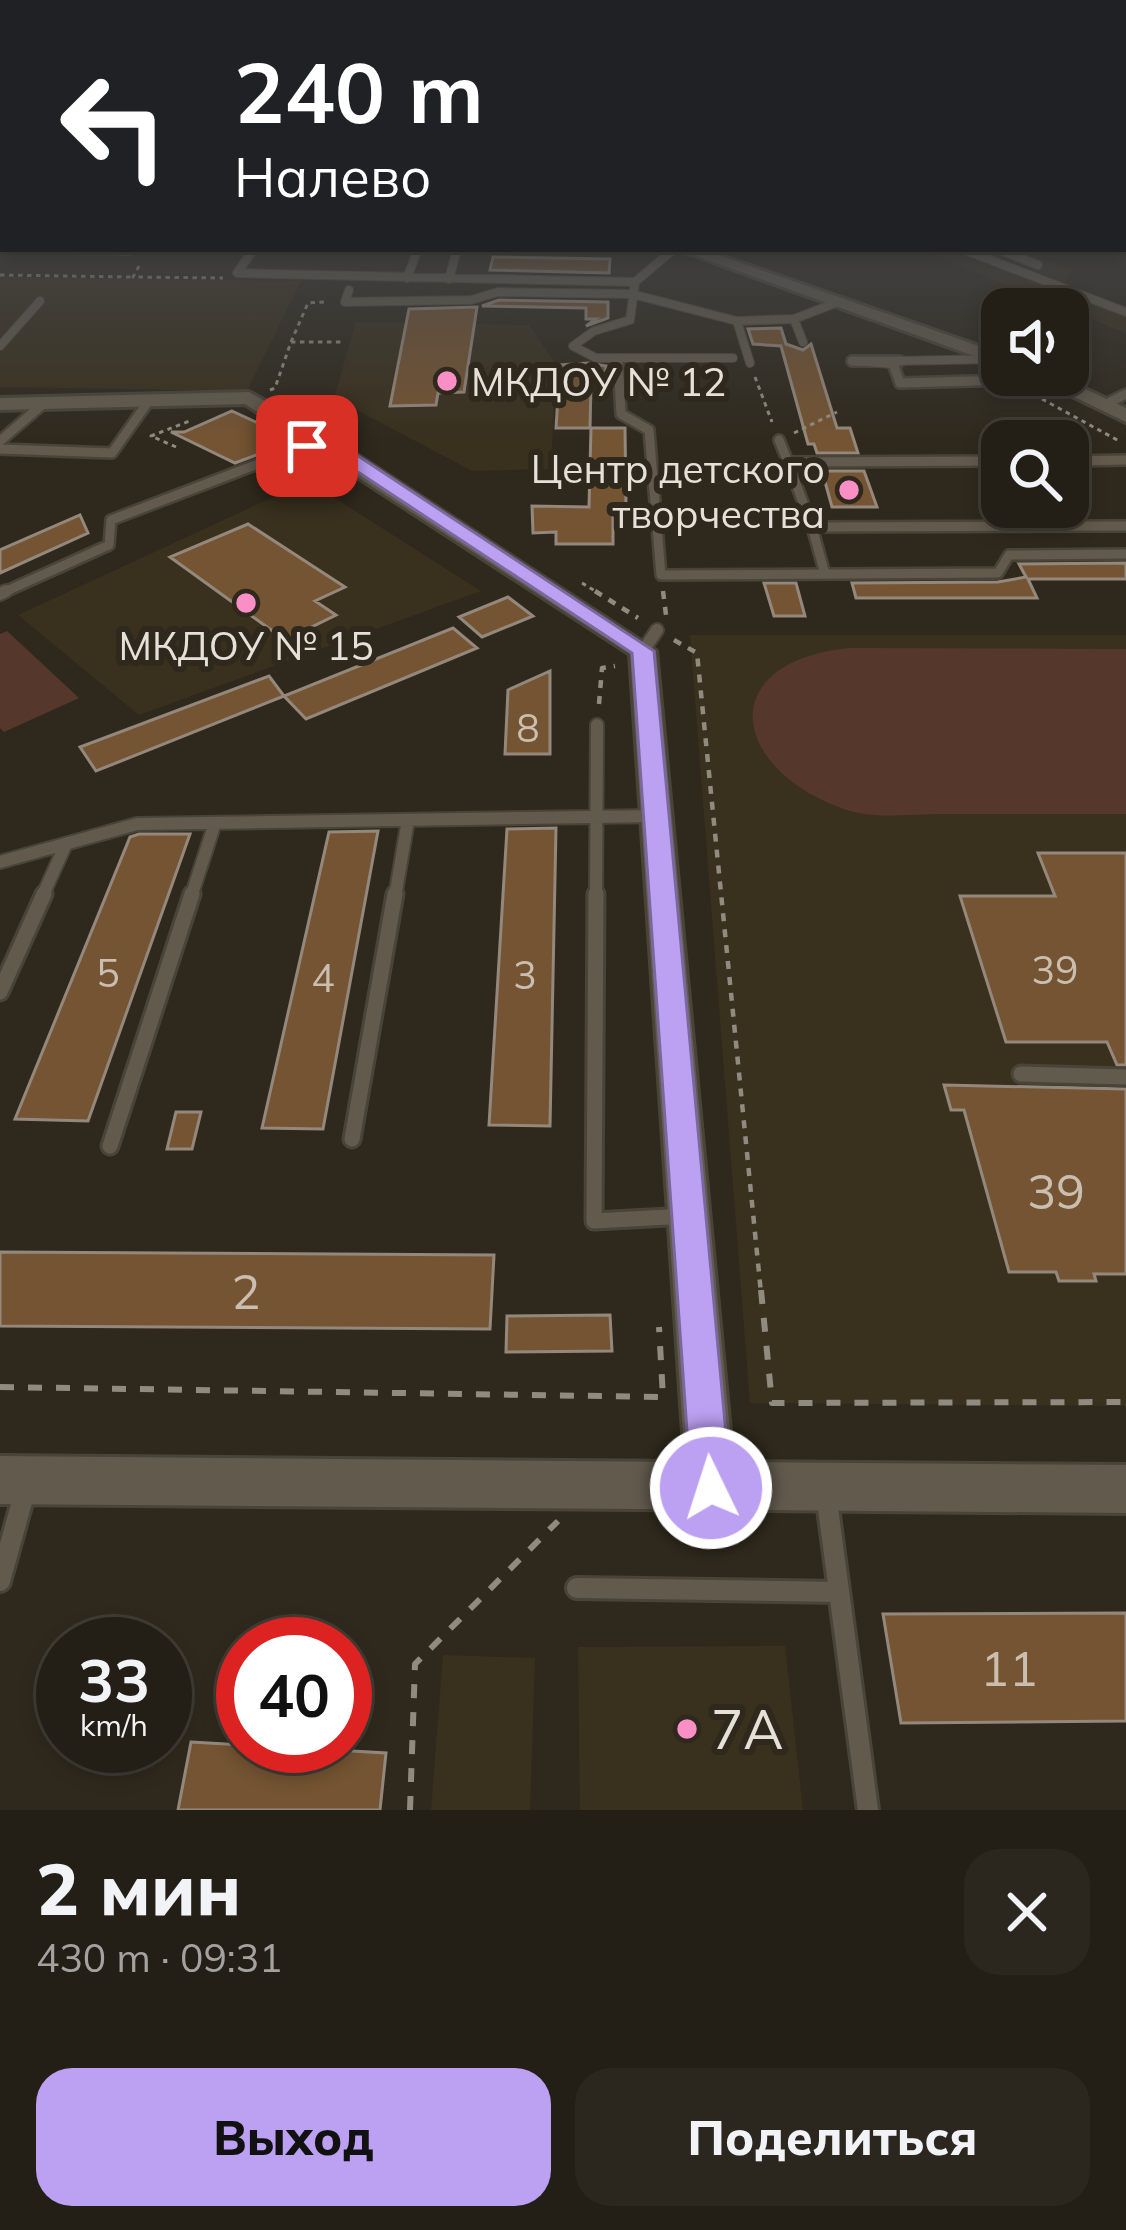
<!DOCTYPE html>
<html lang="ru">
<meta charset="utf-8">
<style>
:root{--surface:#231f16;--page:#2b271f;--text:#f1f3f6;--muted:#a3a2a1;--line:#403d35;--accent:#bca0f2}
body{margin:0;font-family:Mulish,sans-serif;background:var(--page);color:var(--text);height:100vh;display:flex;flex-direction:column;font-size:45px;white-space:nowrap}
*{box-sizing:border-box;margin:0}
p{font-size:39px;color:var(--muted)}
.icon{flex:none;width:66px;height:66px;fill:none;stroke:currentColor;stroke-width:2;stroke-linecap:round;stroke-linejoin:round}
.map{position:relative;height:1810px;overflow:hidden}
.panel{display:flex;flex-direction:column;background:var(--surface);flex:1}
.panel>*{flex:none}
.top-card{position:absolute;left:0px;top:0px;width:1128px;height:252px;box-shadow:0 6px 18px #0003,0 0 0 3px var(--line);background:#202124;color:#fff;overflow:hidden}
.fabs{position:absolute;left:981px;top:288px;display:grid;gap:24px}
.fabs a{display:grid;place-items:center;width:108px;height:108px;border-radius:24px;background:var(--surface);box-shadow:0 6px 18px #0003,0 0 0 3px var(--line);font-size:60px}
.speed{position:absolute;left:36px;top:1617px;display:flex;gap:24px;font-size:60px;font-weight:700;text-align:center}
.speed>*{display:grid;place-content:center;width:156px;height:156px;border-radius:50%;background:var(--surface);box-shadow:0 6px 18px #0003,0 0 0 3px var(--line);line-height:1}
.speed small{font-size:30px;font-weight:400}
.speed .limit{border:18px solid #d22;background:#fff;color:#111}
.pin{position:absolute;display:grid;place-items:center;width:102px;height:102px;color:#fff;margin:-51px;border-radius:24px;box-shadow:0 6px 18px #0006}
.me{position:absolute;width:132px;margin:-66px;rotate:356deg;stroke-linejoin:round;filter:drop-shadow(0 0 9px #0008)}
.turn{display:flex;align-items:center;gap:42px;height:252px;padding:0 36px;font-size:54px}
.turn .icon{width:156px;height:156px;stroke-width:2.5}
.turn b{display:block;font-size:84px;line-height:102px}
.round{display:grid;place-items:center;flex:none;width:126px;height:126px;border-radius:36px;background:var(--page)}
.summary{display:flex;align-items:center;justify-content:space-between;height:204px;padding:0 36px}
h1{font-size:72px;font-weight:800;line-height:90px}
.action{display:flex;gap:24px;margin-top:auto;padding:24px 36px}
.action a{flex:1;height:138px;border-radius:36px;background:var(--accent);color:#111;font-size:48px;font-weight:800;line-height:138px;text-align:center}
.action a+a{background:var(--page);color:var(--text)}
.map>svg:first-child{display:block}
</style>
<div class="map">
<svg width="1126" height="1810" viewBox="0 0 1126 1810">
<rect width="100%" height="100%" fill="#2f291d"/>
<!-- built -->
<path fill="#39301e" d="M917,249H1015L1073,270L1064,284L1126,308V333Z
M0,277L301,281L247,391L0,387Z
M356,322L529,325L556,364L551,469L472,471L334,398Z
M308,481L481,591L139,715L18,615Z
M690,635H1126V1406L750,1403Z
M785,1646L803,1810H580L578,1647Z
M443,1655L535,1658L530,1810H431Z"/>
<!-- green -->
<path fill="#55382b" d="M7,631L79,698L4,732L0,728V634Z
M849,648L1126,649V814C1064,814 1003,814 941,814C909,814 871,820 841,808C730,767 714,662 849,648Z"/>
<!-- building -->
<path fill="#745432" stroke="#94887c" stroke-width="3" d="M493,257L610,259L609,273L490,270Z
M499,300L608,302V318L586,326L596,319H586V308L482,306Z
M477,307L464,392L438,393L436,405L390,406L409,309Z
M781,328L786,344L803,350L811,344L837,428H850L858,453H817L814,444H808L781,346L753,344L748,329Z
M588,363L606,366L605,384H591L590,428H556L560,365Z
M232,411L286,436L293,441L235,463L171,432H184Z
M591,428H625L626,504H613V544H556V532L533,533L532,506L589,507Z
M822,471H864L877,507H832Z
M80,515L88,533L0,573V550Z
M248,524L345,587L315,601L336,615L285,640L170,557Z
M1126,563V579H1028L1037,598H856L852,583L998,582L1026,577L1019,564Z
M764,583H796L805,616H774Z
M508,597L533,616L482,637L459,617Z
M453,628L477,648L306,719L284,696Z
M550,671V754H505L508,690Z
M269,676L284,696L96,771L80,747Z
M556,828L550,1126L489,1125L507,829Z
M378,831L323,1129L262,1128L329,832Z
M139,834H190L88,1121L15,1119L130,837Z
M1038,853H1126V1065H1117L1107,1042H1006L960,896H1055Z
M944,1085L1126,1089V1274H1094L1096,1281H1059L1056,1272H1009L964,1110H951Z
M176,1112H201L192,1149H167Z
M0,1252L494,1255L490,1329L0,1326Z
M610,1315L612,1351L506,1352L507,1316Z
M1126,1613V1721L901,1723L883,1614Z
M191,1742L386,1753L380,1810H178Z"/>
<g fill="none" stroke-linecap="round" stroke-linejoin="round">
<!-- service-far4 casing -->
<g stroke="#484439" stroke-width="10">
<path id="service-far4" d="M0,249L129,251
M254,249L237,273L635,282L630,320L594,331L573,346L596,358H618
M962,249L1126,312
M997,249L1038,265
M706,256L726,249
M407,278L418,249
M449,279L457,249
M635,282L674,249
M349,290L345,302L471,300L498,292L632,294L737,321L794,319L838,302
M794,319L803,342
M737,321L750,363
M0,346L40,301
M852,361L893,364
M892,361L1000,359
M618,364V358H733"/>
</g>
<!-- service-far3 casing -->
<g stroke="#484439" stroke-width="14">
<path id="service-far3" d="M618,361L621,414L649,430L661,575L998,573L1009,555L1126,554
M852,361H892L900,383L1048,379
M892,361H900
M1104,405L1126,394
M779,440L788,462
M0,441L43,404
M0,449L112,453L148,402
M1002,461L788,462L812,527L1126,526
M1068,461L1126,460
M812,527L825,574
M0,594L109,545L111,520L321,440"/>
</g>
<!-- service-far2 casing -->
<g stroke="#484439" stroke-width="16">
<path id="service-far2" d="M0,594L6,591
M643,651L657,630
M0,862L137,824L655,816
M42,897L65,846
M191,897L215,823
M395,897L408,820
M596,897L597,725"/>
</g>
<!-- service-far1 casing -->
<g stroke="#484439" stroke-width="21">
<path id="service-far1" d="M596,894L594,1221L687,1216
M0,992L44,894
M1021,1074L1126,1077
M352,1139L395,894
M110,1146L192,894"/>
</g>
<!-- service casing -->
<g stroke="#484439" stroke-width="26">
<path id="service" d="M826,1493L868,1810
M0,1581L25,1491
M577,1588L839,1592"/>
</g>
<!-- tertiary casing -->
<g stroke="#484439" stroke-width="6">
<path id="tertiary" d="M677,249H701L1002,354V366Z
M1029,375H1055L1126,408V422Z
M249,392L328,436L656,651L733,1462L1126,1465V1513L0,1504V1456L685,1462L630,654L245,404L0,410V398Z"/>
</g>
<!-- path-far2 -->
<path stroke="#908b81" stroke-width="3" stroke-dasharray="4.5 4.5" stroke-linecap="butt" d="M624,249L642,253
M139,266L133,277L223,278
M0,275L133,277
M291,342L308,303L326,302
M755,377L772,422
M270,390L275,388L291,342H341
M1042,399L1121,442
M794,433L837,412
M176,447L151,436L192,420
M582,583L600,594"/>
<!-- path-far1 -->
<path stroke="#908b81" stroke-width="4.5" stroke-dasharray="8 8" stroke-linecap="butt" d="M595,591L638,618
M663,591L666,615
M674,640L697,653L761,1293
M599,704L602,668L615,666"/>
<!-- path -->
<path stroke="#908b81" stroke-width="6" stroke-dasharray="14 14" stroke-linecap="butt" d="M761,1290L772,1403L1126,1402
M0,1387L663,1397L659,1327
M410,1810L415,1664L558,1521"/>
<!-- service-far4 -->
<use href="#service-far4" stroke="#625b4d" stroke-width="8"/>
<!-- service-far3 -->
<use href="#service-far3" stroke="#625b4d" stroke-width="9"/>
<!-- service-far2 -->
<use href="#service-far2" stroke="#625b4d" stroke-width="12"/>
<!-- service-far1 -->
<use href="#service-far1" stroke="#625b4d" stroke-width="15"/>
<!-- service -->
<use href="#service" stroke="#625b4d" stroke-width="20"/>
<!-- tertiary -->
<use href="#tertiary" fill="#625b4d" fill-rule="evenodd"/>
</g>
<!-- sky -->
<linearGradient id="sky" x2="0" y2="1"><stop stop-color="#1a1710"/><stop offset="0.42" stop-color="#47494c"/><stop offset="1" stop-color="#47494c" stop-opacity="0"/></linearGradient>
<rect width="1126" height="440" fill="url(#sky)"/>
<!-- route -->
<path fill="#bca0f2" stroke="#7a689d" stroke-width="3" d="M315,436H328L654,651L731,1488L725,1502L711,1508L697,1502L691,1488L632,653L320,447L301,449V442Z"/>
<!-- markers -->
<g fill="#fa8fc6" stroke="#2f291d" stroke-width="4.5">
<circle cx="447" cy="381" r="12"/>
<circle cx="849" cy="490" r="12"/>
<circle cx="246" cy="603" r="12"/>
<circle cx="687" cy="1729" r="12"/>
</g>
<g text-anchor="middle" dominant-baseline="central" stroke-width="12" stroke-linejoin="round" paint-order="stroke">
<!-- far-poi labels -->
<g font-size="39" fill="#e5e1d9" stroke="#2f291d" text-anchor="start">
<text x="471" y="381">МКДОУ № 12</text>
<text x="825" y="468" text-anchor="end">Центр детского<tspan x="825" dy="45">творчества</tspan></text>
<text x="246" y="645" text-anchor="middle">МКДОУ № 15</text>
</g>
<!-- number labels -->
<g font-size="39" fill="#c9beaf">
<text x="528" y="727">8</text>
<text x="1055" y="969">39</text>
<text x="108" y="972">5</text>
<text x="525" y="974">3</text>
<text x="323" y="977">4</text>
</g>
<!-- near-number labels -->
<g font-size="48" fill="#c9beaf">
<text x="1056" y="1191">39</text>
<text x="246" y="1291">2</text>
<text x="1009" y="1668">11</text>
</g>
<!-- near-poi labels -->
<g font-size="54" fill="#e5e1d9" stroke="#2f291d" text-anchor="start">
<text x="711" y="1729">7А</text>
</g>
</g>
</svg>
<div class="fabs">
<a><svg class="icon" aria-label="sound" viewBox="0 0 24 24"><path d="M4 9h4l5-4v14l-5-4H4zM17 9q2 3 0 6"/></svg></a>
<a><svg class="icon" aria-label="search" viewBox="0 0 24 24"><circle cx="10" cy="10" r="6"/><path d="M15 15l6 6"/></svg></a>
</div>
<div class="speed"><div>33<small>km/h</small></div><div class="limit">40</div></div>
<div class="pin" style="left:307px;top:446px;background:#d93025"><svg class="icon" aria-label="arrive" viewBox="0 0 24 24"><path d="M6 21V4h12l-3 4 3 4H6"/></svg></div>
<svg class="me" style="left:711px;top:1488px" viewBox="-20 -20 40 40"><circle r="17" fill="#bca0f2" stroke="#fff" stroke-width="3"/><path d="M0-11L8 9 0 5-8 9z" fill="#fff"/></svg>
<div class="top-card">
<div class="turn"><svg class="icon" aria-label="left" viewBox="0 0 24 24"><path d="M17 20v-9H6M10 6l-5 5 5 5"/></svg><div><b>240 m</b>Налево</div></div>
</div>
</div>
<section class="panel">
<div class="summary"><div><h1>2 мин</h1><p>430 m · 09:31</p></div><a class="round"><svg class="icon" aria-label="close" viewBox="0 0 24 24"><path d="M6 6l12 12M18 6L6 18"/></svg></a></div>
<div class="action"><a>Выход</a><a>Поделиться</a></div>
</section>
